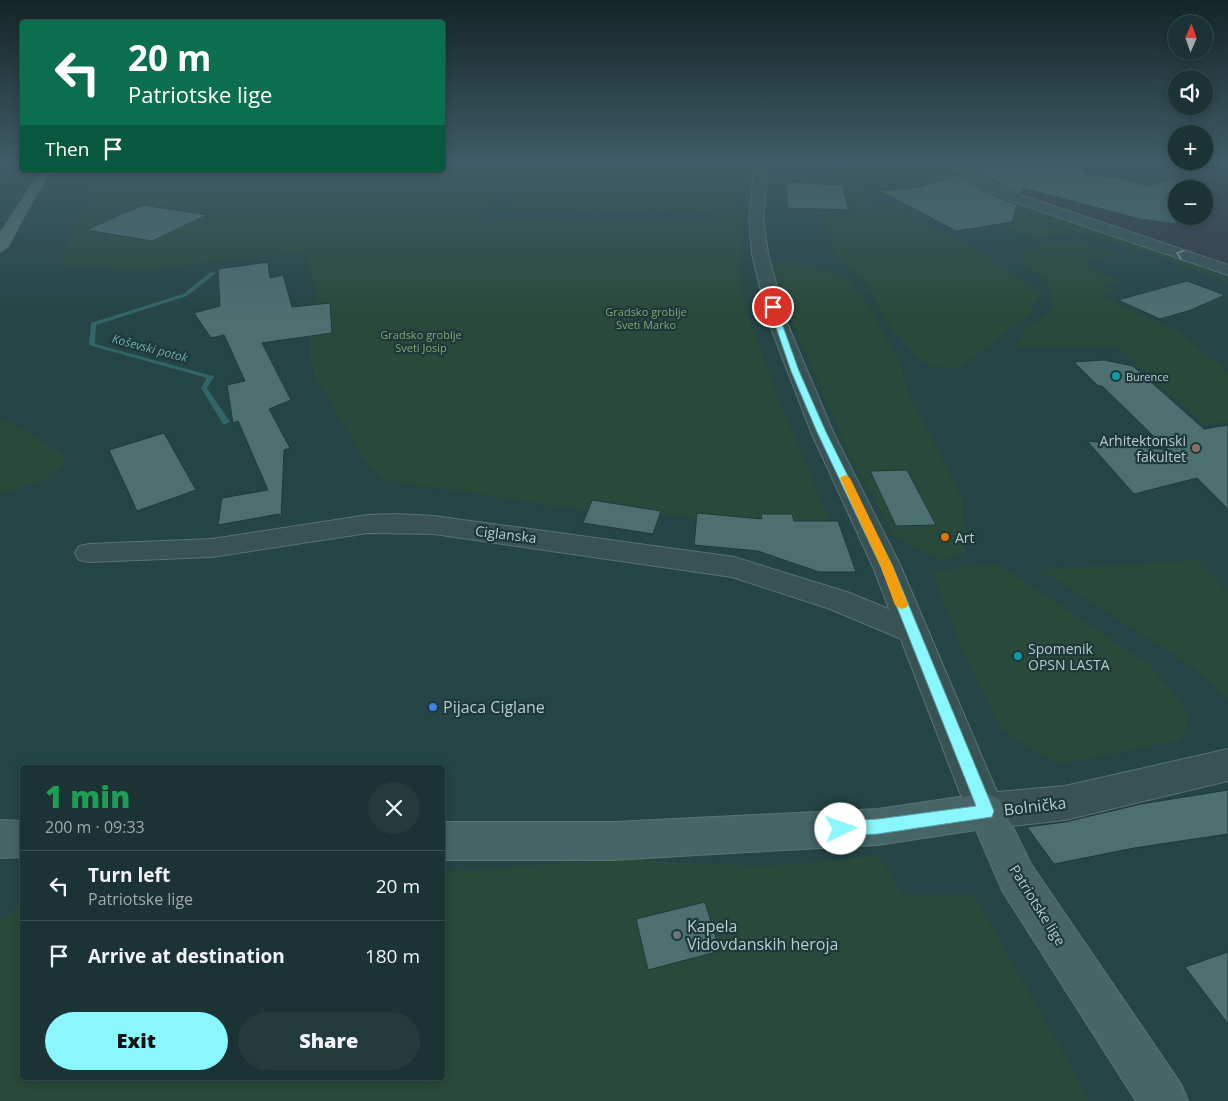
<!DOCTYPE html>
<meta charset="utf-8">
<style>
:root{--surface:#1b3334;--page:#243b3c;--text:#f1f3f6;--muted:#a0aaac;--line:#394e4f;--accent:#8af7ff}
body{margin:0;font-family:"Open Sans",sans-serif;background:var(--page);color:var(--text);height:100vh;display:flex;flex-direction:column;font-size:19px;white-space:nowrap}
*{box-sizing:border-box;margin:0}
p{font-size:16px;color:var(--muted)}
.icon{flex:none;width:28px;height:28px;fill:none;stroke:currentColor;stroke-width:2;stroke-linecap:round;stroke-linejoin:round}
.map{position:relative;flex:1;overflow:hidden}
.side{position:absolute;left:20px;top:765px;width:425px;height:315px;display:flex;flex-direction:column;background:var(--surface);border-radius:5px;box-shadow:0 2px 12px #0003,0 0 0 1px var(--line)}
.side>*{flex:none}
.banner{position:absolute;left:20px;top:20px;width:425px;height:152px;border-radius:5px;box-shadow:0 2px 12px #0003,0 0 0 1px var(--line);background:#0b6e4f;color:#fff;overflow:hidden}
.needle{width:32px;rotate:2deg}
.tools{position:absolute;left:1168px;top:15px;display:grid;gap:10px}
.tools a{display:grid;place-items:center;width:45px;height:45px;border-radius:50%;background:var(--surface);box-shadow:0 2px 12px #0003,0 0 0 1px var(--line);font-size:25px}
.pin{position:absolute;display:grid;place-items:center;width:42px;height:42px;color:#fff;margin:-21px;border:2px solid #fff;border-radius:50%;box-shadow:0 1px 5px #0007}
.me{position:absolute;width:55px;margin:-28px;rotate:87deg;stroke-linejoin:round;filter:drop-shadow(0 0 4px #0008)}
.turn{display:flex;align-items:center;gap:18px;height:105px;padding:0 25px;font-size:22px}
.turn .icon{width:65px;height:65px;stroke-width:2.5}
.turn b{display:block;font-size:35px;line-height:42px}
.then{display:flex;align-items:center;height:48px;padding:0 25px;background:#0003;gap:10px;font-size:19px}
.round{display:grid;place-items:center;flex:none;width:52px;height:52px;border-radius:26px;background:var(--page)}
.head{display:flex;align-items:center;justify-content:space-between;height:85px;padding:0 25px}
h1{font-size:30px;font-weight:800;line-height:38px;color:#1e9e55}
.cta{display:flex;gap:10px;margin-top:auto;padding:10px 25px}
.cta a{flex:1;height:58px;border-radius:30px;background:var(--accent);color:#111;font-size:20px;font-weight:800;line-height:58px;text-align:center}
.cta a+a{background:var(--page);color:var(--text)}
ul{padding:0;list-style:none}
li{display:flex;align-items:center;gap:15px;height:70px;padding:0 25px;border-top:1px solid var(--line)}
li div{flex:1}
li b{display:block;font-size:19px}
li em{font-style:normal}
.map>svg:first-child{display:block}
</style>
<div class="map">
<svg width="1228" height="1101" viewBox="0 0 1228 1101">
<rect width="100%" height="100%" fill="#244445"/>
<!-- medical -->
<path fill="#323944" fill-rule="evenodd" d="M951,162H1228V267L1009,195ZM1176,189H1204V216H1176Z"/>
<!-- green -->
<path fill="#29493a" d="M443,162H743V216L690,211L604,213C597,210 592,214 586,213C560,209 528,215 505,204L508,194H499L493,207H482L485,223L516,220L743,217L740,272L742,295L750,321L773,385L830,523L747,521L582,510L386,480L364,459L315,377L310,356L308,324L300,320L318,298L304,252L142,270L61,265L93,170H442Z
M822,162H946L964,176L1200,267L1228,279V283L1148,252L1068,230L1001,203L946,177L847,185L841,184Z
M944,178L996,202L1072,233L1033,239L1002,224L1016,221L927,179Z
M851,186L879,203L889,202C941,230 995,257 1041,294L1028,315L959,369L925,364L893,331L864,281L838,259L822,216L856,214L845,187Z
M1074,242L1117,253L1083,264L1118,280L1107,286L1116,292L1103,297L1178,331L1228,372V421L1205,425L1117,347L1016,349L1024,330L1050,312C1056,282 1043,278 1021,261L1024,251L1040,245Z
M772,261L813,267L844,276L869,306L899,362L909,395L962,498L965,552L942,561L898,540L851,459L783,300Z
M0,417L51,446L67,460L43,481L0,494Z
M1198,560L1228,593V699L1194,668L1039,569Z
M997,563L1151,666L1190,715L1181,740L1057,765L1001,729L965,656L932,572Z
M879,856L903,895H974L1090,1101H0V922L20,903H22V1078H442L443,872L617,859L762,866Z"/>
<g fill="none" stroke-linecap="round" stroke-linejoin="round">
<!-- stream -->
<path fill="#326566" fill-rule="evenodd" d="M211,272L216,273L187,296L96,325L95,344L213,376L214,377L207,388L230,422L226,424H223L201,388L207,378L89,345L91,323L183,294Z"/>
</g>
<!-- building -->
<path fill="#4d6f70" stroke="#203a3b" d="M1004,162L1062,163L1081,168L1088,174L1126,179L1147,186L1176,179V224L1140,219L1022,188L1021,193L993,180L977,170Z
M961,174L981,190L1017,205L1012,222L956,231L880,191L919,187Z
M785,182L842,185L849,210L788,208Z
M143,205L207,215L152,241L86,230Z
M268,262L270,278L283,275L292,307L330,303L332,333L262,343L291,400L269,409L290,448L284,450L281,519L279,514L218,525L222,498L268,490L238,421L233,423L227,385L245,381L224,335L211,338L194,313L220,306L218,269Z
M1187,281L1225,295L1191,310L1160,319L1118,300Z
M1104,360L1133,366L1204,429L1228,425V509L1197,478L1134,494L1087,441L1168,450L1102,386H1098L1074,362Z
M164,433L196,490L137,511L109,450Z
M907,470L936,525L896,526L870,471Z
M592,500L661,511L653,534L583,523Z
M697,513L762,519L761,514H792L794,521H838L856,572H819L758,551L694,545Z
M1228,790V834L1134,848L1054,864L1027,827L1065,822L1141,804Z
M705,902L720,951L648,970L636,919Z
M1228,952V1024L1185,967Z"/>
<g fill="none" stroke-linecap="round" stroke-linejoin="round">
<!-- minor casing -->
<g stroke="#5a7374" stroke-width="2">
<path id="minor" d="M947,162H961L992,182L1024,196L1228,265V275L1014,202L982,188Z
M397,514L434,516L734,557L850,593L922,623L926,631L922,639L911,643L830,609L732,577L434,534L368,533L212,557L89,562L79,560L75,553L79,546L89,544L212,539L368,515Z
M1228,749V781L1065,820L986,829L973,823L967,811L973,799L986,793L1065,786Z"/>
</g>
<!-- tertiary casing -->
<g stroke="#5a7374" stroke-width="2">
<path id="tertiary" d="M753,162H765L767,184L763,217L768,254L787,323L833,432L901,567L1005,811L999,823L986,829L973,823L967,811L873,567L811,432L769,323L752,254L749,217L753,184Z"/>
</g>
<!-- secondary casing -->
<g stroke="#5a7374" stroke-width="2">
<path id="secondary" d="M986,793L999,799L1031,864L1181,1084L1188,1101H1136L1003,892L976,830L878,845L748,852L614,860H442V822H614L878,809Z
M0,820L22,821V857L0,858Z"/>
</g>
<!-- primary casing -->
<g stroke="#465f60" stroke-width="2">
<path id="primary" d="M41,170H53L32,202L8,247L0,252V233Z"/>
</g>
<!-- minor -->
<use href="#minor" fill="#395354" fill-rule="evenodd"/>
<!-- tertiary -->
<use href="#tertiary" fill="#395354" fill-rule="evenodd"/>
<!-- secondary -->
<use href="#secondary" fill="#476567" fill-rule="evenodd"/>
<!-- primary -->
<use href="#primary" fill="#577374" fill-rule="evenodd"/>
</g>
<!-- one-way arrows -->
<defs><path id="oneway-chevron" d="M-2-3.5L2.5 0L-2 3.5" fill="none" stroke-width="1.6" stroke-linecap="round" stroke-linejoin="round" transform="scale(1.25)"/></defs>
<use stroke="#7e9697" href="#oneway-chevron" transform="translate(1180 254) rotate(-160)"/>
<!-- sky -->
<linearGradient id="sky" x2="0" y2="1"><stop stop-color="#142526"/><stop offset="0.51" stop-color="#3f5c68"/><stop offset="1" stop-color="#3f5c68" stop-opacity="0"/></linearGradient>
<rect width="1228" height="316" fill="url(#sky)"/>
<!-- route -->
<path fill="#8af7ff" stroke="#5aa1a6" d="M773,305L776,307L799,371L826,432L893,567L994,811L992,817L878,834L841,836L835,834L833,829L835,823L841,821L878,819L976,806L881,567L817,432L791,371L769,307Z"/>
<!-- slow -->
<path fill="#f59e0b" d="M845,475L850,478L893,567L908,605L906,608L901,609L895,605L881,567L840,478Z"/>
<!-- markers -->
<g fill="#0f9aa8" stroke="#1e3839" stroke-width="2">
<circle cx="1116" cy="376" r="5"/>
<circle cx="1018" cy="656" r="5"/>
</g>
<circle fill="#8d6e63" stroke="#1e3839" stroke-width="2" cx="1196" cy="448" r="5"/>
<circle fill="#e8710a" stroke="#1e3839" stroke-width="2" cx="945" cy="537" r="5"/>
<circle fill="#3f7fe0" stroke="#1e3839" stroke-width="2" cx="433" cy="707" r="5"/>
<circle fill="#6b7280" stroke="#1e3839" stroke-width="2" cx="677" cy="935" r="5"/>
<g text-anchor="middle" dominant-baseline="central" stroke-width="4.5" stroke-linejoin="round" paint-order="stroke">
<!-- far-park labels -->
<g font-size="11" fill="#83a672" stroke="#1e3839">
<text x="646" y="311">Gradsko groblje<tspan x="646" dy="13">Sveti Marko</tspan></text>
<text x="421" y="334">Gradsko groblje<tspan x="421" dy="13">Sveti Josip</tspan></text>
</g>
<!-- far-poi labels -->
<g font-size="11" fill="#b6ccce" stroke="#1e3839" text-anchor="start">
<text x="1126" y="376">Burence</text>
</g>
<!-- far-water labels -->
<g font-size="12" font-style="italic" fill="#6daeaf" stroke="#1e3839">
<text transform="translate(150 348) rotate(15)">Koševski potok</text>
</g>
<!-- poi labels -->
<g font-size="14" fill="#b6ccce" stroke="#1e3839" text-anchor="start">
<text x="1186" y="440" text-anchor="end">Arhitektonski<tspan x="1186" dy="16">fakultet</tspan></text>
<text x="955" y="537">Art</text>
<text x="1028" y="648">Spomenik<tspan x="1028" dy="16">OPSN LASTA</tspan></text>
</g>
<!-- street labels -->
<g font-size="14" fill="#b6ccce" stroke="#1e3839">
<text transform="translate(506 534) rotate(7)">Ciglanska</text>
<text transform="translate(1038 905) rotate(58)">Patriotske lige</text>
</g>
<!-- near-poi labels -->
<g font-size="16" fill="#b6ccce" stroke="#1e3839" text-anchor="start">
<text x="443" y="707">Pijaca Ciglane</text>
<text x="687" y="926">Kapela<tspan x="687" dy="18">Vidovdanskih heroja</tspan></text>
</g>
<!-- near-street labels -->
<g font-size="16" fill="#b6ccce" stroke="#1e3839">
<text transform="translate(1035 806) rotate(-7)">Bolnička</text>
</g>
</g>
</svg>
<div class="tools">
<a><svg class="needle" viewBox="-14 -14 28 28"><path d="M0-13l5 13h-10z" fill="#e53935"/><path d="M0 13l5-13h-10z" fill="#a0aaac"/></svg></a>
<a><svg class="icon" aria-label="sound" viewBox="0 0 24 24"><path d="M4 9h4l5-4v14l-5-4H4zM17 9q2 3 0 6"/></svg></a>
<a>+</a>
<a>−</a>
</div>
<div class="pin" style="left:773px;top:307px;background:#d93025"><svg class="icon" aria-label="arrive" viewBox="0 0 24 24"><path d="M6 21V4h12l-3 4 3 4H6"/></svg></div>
<svg class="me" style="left:841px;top:829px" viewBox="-20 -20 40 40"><circle r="19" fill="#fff"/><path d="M0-13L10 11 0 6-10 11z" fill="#8af7ff"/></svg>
<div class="banner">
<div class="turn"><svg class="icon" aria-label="left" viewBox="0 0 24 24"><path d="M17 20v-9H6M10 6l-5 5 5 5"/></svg><div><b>20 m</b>Patriotske lige</div></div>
<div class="then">Then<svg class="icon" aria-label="arrive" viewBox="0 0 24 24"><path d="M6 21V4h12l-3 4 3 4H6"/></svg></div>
</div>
<section class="side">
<div class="head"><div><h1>1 min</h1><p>200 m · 09:33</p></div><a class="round"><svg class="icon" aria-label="close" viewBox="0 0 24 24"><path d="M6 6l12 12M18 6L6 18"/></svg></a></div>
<ul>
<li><svg class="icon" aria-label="left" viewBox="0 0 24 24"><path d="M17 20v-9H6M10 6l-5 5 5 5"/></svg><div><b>Turn left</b><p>Patriotske lige</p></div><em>20 m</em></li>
<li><svg class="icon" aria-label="arrive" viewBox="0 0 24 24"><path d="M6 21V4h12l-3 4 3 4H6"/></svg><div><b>Arrive at destination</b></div><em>180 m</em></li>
</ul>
<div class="cta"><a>Exit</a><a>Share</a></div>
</section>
</div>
